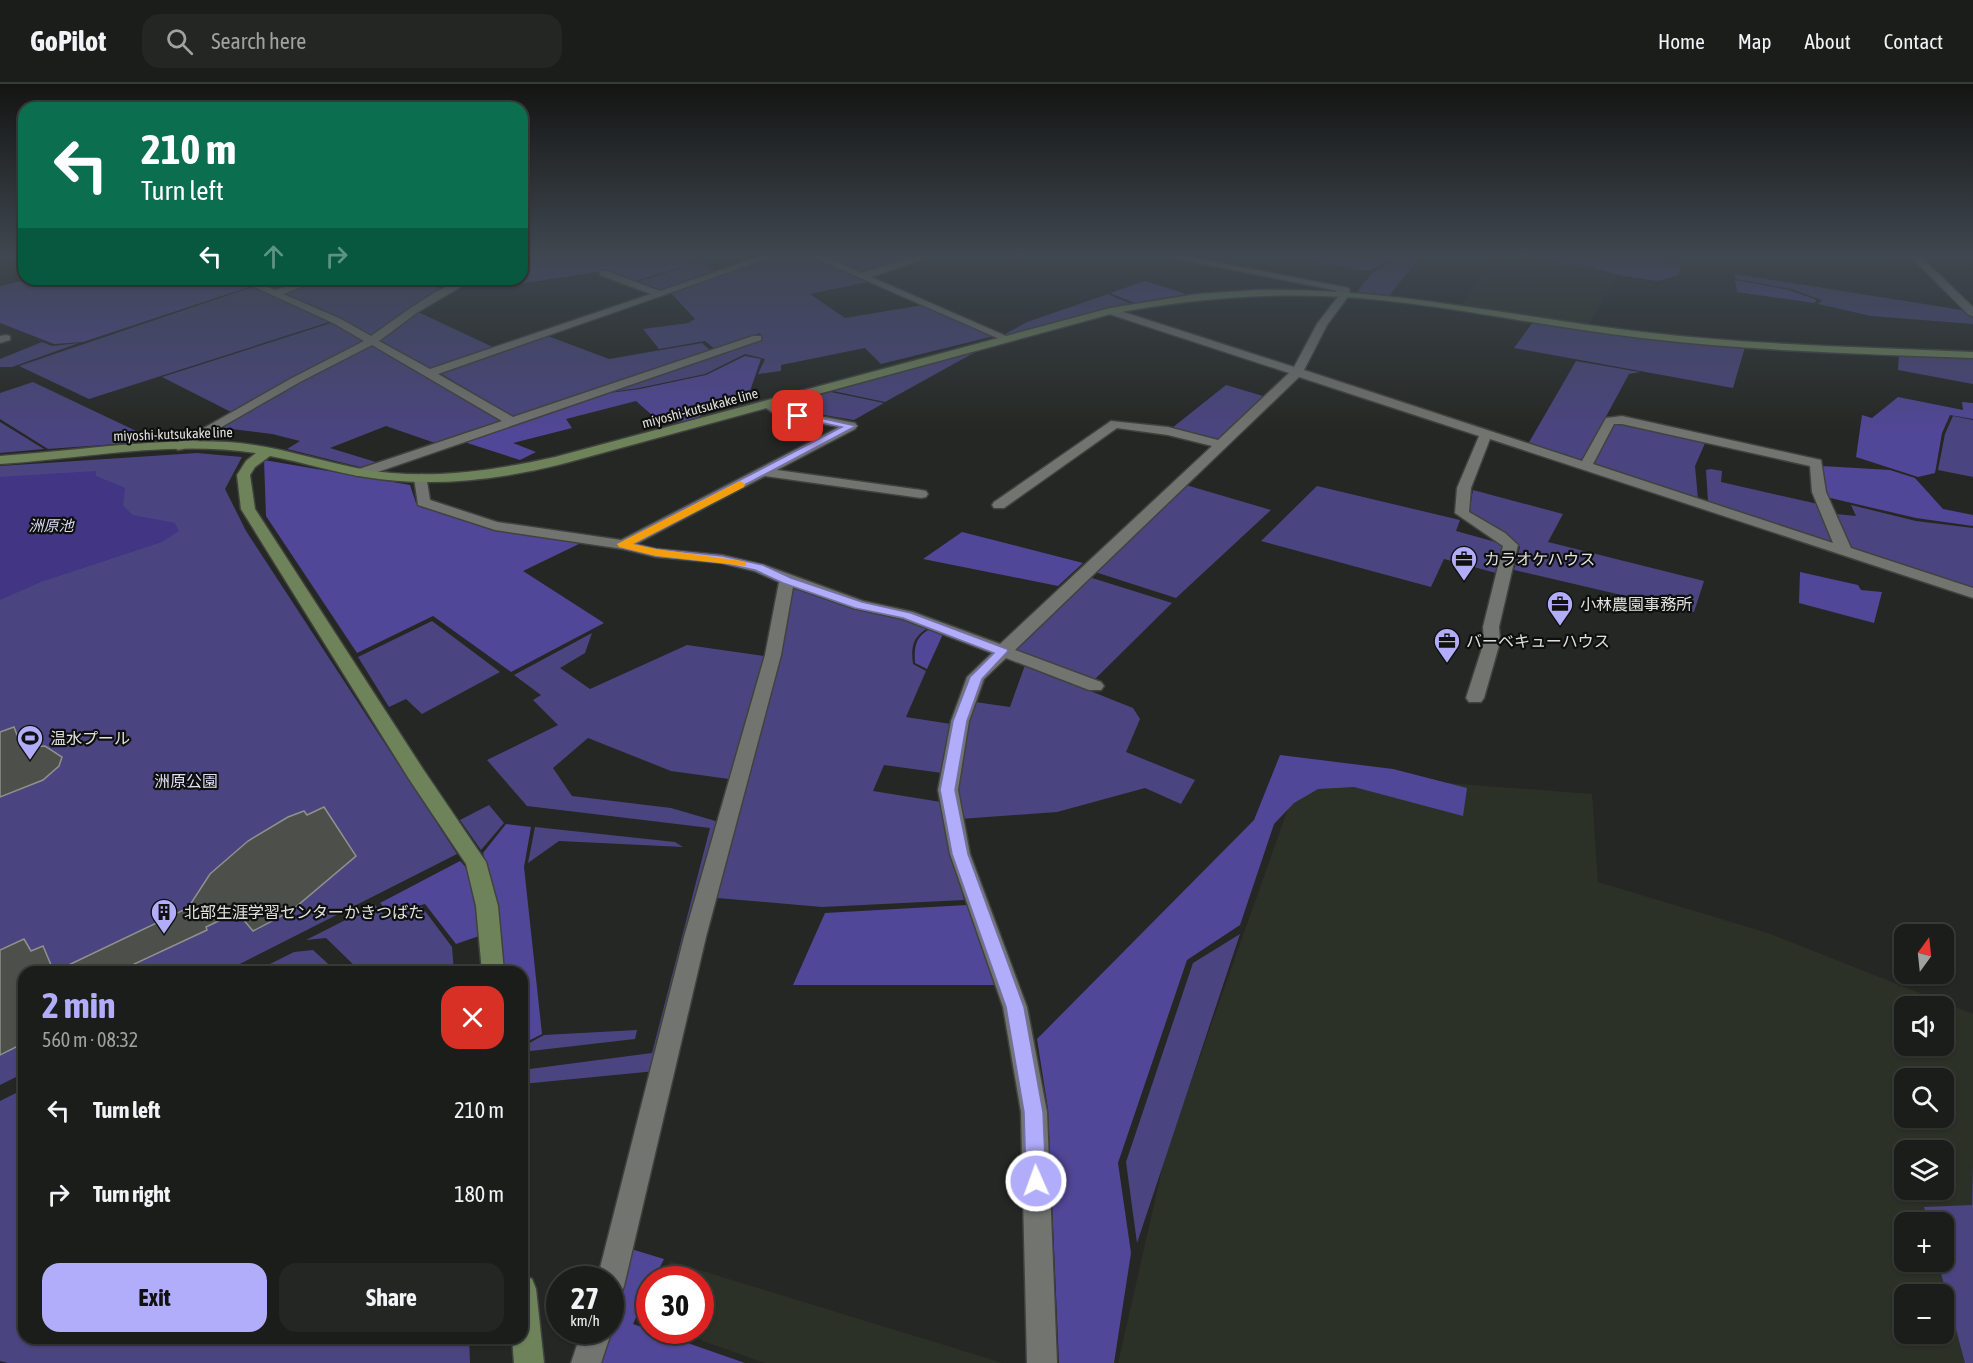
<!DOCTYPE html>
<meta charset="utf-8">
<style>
:root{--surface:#1b1d1a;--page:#242623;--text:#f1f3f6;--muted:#a0a2a2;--line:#393b39;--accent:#b1adfa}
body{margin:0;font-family:"Asap Condensed","Noto Sans JP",sans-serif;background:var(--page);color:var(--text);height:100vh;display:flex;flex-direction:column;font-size:22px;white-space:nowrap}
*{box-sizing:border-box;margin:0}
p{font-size:20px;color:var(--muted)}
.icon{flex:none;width:33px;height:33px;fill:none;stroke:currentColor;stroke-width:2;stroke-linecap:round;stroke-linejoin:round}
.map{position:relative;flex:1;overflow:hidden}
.drawer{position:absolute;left:18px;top:882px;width:510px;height:378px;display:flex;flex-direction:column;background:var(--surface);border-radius:18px;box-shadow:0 2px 4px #0004,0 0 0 2px var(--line)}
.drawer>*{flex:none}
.banner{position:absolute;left:18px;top:18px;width:510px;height:183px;border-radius:18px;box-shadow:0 2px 4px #0004,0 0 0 2px var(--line);background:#0b6e4f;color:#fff;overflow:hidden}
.needle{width:39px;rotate:15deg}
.tools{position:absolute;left:1894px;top:840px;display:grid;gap:12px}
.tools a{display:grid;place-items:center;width:60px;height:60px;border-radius:12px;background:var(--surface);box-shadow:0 2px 4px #0004,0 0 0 2px var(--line);font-size:30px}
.speed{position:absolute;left:546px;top:1182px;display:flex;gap:12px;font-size:30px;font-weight:700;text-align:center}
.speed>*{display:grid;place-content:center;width:78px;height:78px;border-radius:50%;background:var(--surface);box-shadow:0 2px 4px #0004,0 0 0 2px var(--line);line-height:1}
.speed small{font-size:15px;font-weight:400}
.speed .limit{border:9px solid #d22;background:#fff;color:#111}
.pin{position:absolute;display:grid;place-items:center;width:51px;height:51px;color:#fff;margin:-26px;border-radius:12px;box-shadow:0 3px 9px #0006}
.me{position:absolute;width:66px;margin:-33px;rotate:358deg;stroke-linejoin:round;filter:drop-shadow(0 0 4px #0008)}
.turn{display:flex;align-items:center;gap:21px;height:126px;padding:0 24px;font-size:27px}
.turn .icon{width:78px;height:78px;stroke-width:2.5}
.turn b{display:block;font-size:42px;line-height:51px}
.lanes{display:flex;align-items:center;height:57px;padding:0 24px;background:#0003;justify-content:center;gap:30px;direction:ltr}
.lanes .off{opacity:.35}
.round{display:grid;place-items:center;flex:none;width:63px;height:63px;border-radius:18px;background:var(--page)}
.head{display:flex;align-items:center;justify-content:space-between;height:102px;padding:0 24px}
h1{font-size:36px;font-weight:700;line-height:45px;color:var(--accent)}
.primary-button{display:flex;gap:12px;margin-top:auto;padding:12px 24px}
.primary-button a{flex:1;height:69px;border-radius:18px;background:var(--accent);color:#111;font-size:24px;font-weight:700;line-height:69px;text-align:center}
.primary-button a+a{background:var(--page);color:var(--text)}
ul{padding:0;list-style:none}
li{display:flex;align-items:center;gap:18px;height:84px;padding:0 24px}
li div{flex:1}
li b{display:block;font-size:22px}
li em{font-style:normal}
header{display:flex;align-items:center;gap:36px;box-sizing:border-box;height:84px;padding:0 30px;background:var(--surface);border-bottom:2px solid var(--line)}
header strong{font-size:28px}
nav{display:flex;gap:33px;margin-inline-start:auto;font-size:21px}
.search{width:420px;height:54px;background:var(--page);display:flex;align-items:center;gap:15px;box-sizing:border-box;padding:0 21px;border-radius:18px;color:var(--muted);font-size:22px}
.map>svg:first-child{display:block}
</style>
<header>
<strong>GoPilot</strong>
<div class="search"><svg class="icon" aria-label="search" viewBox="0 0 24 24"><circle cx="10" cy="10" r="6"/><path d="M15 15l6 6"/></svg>Search here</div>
<nav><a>Home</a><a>Map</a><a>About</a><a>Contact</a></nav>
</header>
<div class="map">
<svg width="1973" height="1279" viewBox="0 0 1973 1279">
<rect width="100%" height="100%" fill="#242723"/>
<!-- built -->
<path fill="#2b3127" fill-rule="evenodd" d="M1495,171L1552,180L1590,183L1617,191L1589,241L1461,221Z
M1301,688L1592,710L1598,798L1768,849L1973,930V1279H1118L1166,1068ZM1905,922H1944V962H1905ZM1905,994H1944V1034H1905ZM1905,1066H1944V1106H1905ZM1905,1138H1944V1178H1905ZM1905,1210H1944V1250H1905Z
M670,1177L1003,1279H765L675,1247L700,1246V1196L661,1195Z"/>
<!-- green -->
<path fill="#4a4580" d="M780,171H803L868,198L810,210L845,234L923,221L994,252L881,280L865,264L781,281V287L758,290L765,275L745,270L705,290L639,304L603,309L763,254L760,249L715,265L705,257L659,265L643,245L688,239L695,235L671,209Z
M820,171H924L862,189Z
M1402,171L1420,173L1390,211L1357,208L1372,189Z
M699,178L718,188L659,208L634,199Z
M1735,190L1962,226L1973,234V240L1871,232L1818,220L1822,216L1791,205L1735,195Z
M325,195H427L445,209L373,254L312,221L280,209Z
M252,203L302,223L329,238L89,315L19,282Z
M1108,210L1131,220L1010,251L1005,250L1027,238Z
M418,228L495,264L432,285L380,256Z
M1533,238L1654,256L1745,263L1733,304L1514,264Z
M331,239L367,258L233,329L162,293Z
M548,252L609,275L702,259L711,267L515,334L440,289Z
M42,258L52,262L79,259L12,283H0V275Z
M370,261L506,337L438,360L386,342L330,364L379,379L364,384L287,365L300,357L272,350L216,343L298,297Z
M979,266L885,318L833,307Z
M1899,270L1973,274V300L1898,286Z
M1576,277L1640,288L1629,290L1582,377L1528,360Z
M33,298L151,354L144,358L48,365L0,335V309Z
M1226,301L1263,312L1218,356L1172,344Z
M831,308L884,319L854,336L788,325L786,321Z
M1953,332L1973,336V393L1938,386L1945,350Z
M0,338L44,365L0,369Z
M1623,339L1706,357L1695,382L1698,415L1592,381L1615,340Z
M197,369L242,373L225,405L246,447L457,770L224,888H24V989L0,1001V382Z
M1711,385L1722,387L1721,398L1818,420L1835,460L1708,418L1706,386Z
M1186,401L1271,426L1176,514L1095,488Z
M1317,402L1460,436L1456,447L1503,460L1496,489L1444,475L1431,503L1261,457Z
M1473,406L1563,430L1548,458L1704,497L1694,528L1514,486L1520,463C1505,448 1485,442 1469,429Z
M1851,421L1916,437L1973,444V505L1852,465L1836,430L1856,432Z
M1089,493L1172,519L1093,597L1010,565Z
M793,502L857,525L902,535L928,544C912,553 911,564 913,580L926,587L906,633L951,640L942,689L884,681L873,707L941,718L951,767L964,816L822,823L717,814L779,572Z
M432,537L500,588L422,630L406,615L389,623L358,573Z
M592,549L585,569L560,584L590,605L687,561L764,572L729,695L671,687L588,654L553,684L572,712L671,724L719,738L656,987L522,1000V986L652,969L710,744L527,722L487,676L558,641L533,616L541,611L514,591Z
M1025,581L1133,624L1140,635L1126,668L1195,696L1181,720L1145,704L1057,728L960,735L955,707L967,637L975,618L1010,623Z
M489,721L504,739L481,766L460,736Z
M535,743L675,758L683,763L559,757L528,779Z
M375,821L387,834L422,823L452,863L454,888H361L326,854L306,856Z
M1240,850L1137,1159L1126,1078L1193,879Z
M313,866L337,888H254L294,868Z
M637,946L635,955L522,968V963L544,951Z
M24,1005V1254H469L470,1279H8L0,1277V1017Z
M1973,1079V1279H1965L1938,1178H1944V1138H1928L1924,1123L1972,1121Z"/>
<!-- forest -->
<path fill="#514798" d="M522,171H689L687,181L633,198L605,187L518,200L487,195H522Z
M1277,171H1396L1369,187Z
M1505,171H1581L1594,174L1627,172L1681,180L1679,191L1657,197L1623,192L1590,183Z
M31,195H259L252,202L83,258L54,260L0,239V202Z
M1735,196L1789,206L1817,216L1814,219L1737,208Z
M1145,197L1186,210L1135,219L1110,209Z
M745,272L761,275L750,307L692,336L662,340L636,317L566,335L572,344L513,359L536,368L520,376L461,357L600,310L640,305L706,291Z
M1898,313L1963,326L1962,318L1973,319V335L1950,331L1942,349L1935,389L1918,393L1856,373L1862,331L1872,334Z
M264,376L410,401L416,419L494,446L581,459L523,487L604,539L511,588L433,532L357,569L266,432Z
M1822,382L1890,386L1915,394L1943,425L1973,431V442L1916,434L1826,413Z
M962,448L1083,479L1058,502L923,475Z
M1800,488L1858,501L1861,506L1882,508L1874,539L1799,519Z
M930,545L943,550L927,585L915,579C914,563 915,553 930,545Z
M1280,671L1393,685L1467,704L1463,732L1354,703L1318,705L1294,719L1274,740L1240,841L1187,876L1118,1079L1131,1169L1114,1279H1059L1048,1025L1037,955L1254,736Z
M506,740L531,743L524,783L542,950L522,960V888H504L497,818L483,769Z
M460,777C476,790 478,832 479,852L456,860L425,820L390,830L380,819Z
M967,821L995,901H793L825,829Z
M631,1165L664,1175L654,1195L650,1196L649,1205L633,1240L745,1279H597L610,1246L611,1239Z"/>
<!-- water -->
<path fill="#413584" d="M96,387V392L125,404L123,422L133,431L175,439L179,447L162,458L41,498L0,516V393Z"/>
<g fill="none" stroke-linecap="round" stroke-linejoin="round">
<!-- river -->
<path fill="#413584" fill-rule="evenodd" d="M1886,171H1973V179L1895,176L1889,175Z"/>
</g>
<!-- building -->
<path fill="#4c4f4a" stroke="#8e928c" stroke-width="1.5" d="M14,643L22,664L45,662L62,673L59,682L43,696L0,713V648Z
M324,723L356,772L291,827L253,847L237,828L206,843L207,846L132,881L136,888H54L188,824L210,790L248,757L288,733L304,727L307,731Z
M24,855L31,867L43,862L54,888H24V959L0,971V866Z"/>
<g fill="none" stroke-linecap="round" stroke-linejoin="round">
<!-- street casing -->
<g stroke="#40423e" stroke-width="3">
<path id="street" d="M764,171H778L438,290L513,333L753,252H761V256L366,392H356L354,389L356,386L502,337L372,261L300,298L183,365L178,366L172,362L292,294L364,257L333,239L237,195H250L275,206L307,195H322L283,210L341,235L371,252C396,235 445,195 474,195L418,228L379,257L430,285L651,210L600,191V187H606L660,207Z
M808,171H821L862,189L920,171H935L871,193L1013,255L1012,257H1004Z
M1157,171H1179L1349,204L1350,210L1327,241L1304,286L1582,377L1606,334L1622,332L1821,376L1826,408L1851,464L1973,504V514L1490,355L1471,404L1469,428L1505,449L1518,461L1499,543L1500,558L1484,614L1481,618H1469L1466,614L1484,558L1483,543L1503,462L1455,429L1457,404L1479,352L1299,293L1015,566L1101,598L1104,602L1101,606H1089L1006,574L984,595L969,637L958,706L970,770L1027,923L1047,1028L1057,1279H1027L1021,1028L1003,923L950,770L938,706L951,637L967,593L992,569L903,535L853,524L793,503L781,571L706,853L624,1202L620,1212L610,1216V1196H597L684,853L765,571L779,498L754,487L722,479L656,473L623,465L495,446L418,421L414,394L421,390L426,391L430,416L497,438L621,456L839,343L776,331L766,324V318H774L784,325L855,339L857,342L855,345L777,386L921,406L926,407L928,410L926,413L921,414L765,392L636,460L656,465L722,471L764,481L863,517L913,528L1000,560L1212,362L1168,351L1117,344L1004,424H994L992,421L994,418L1111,337L1168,343L1218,356L1289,289L1106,229V225H1114L1294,283L1317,240L1340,210L1334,206ZM1614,340H1622L1810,382L1812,408L1833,459L1593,380Z
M1909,171H1919L1973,223V232L1969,231Z
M6,251L10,252V256L0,259V252Z
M610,1243L612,1246L601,1279H571L582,1246H610Z"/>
</g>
<!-- secondary casing -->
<g stroke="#40423e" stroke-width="3">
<path id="secondary" d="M1256,206C1387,203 1513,233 1643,248C1752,261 1863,263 1973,268V274C1863,270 1752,267 1642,254C1543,243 1446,220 1346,213C1267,208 1188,215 1111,230L562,380C498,396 430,404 365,393C333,388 302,378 270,372L255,383L250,391L255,425L423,685L486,778L498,822L504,888H482L476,822L466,780L409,695L241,425L237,391L246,377L256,369C172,356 85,374 0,380V372C76,367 151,354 227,358C273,361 316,376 361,385C426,397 492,387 555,373L1110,224L1197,210Z
M522,1191L532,1195L536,1205L544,1279H514L512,1254H522Z"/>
</g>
<!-- street -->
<use href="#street" fill="#71746f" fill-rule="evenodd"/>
<!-- secondary -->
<use href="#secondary" fill="#6f835b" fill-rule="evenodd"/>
</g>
<!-- sky -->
<linearGradient id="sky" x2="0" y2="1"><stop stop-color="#141513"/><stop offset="0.49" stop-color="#3f4750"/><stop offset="1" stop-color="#3f4750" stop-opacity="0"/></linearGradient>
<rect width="1973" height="350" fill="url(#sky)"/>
<!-- route -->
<path fill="#b1adfa" stroke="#7370a2" stroke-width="1.5" d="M798,329L856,342L633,460L656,465L722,472L763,481L791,494L862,518L911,529L1007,565L1008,567L982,595L967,637L955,706L968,770L1024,923L1043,1028L1046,1097L1043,1104L1036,1106L1029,1104L1026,1097L1024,1028L1006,923L952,770L940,706L953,637L970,593L994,569L903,534L855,524L783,499L755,486L722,479L656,472L619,463L617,460L842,343L795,333L793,332Z"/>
<!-- slow -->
<path fill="#f59e0b" d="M740,397L745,400L744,403L633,460L656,465L742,477L746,478V482L656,472L619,463L617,460Z"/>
<!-- icons -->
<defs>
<g id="office-pin" transform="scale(1.35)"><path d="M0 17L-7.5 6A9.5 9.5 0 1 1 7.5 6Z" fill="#b1adfa" stroke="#0e0f0e"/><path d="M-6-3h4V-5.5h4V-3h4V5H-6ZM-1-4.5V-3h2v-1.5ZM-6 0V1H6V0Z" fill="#111"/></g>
<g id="stadium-pin" transform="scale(1.35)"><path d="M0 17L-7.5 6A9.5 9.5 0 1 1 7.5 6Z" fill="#b1adfa" stroke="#0e0f0e"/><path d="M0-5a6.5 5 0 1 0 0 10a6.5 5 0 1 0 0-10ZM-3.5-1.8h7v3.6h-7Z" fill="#111"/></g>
<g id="building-pin" transform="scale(1.35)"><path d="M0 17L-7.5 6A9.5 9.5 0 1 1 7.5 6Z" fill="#b1adfa" stroke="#0e0f0e"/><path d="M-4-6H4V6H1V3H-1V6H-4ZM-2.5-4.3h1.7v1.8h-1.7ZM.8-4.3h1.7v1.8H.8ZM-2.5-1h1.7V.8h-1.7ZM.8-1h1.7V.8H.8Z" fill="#111"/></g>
</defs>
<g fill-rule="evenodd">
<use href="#office-pin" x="1464" y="475"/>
<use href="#office-pin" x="1560" y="520"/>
<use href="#office-pin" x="1447" y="557"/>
<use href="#stadium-pin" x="30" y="654"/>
<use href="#building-pin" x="164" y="828"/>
</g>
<g text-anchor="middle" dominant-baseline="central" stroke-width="4.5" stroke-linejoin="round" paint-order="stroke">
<!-- far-street labels -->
<g font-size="14" fill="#e0e1de" stroke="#0e0f0e">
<text transform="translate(700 324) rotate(-15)">miyoshi-kutsukake line</text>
<text transform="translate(173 350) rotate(-2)">miyoshi-kutsukake line</text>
</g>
<!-- far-water labels -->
<g font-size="15" font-style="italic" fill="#d9d9f0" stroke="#0e0f0e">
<text x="51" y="441">洲原池</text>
</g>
<!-- poi labels -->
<g font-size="16" fill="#e0e1de" stroke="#0e0f0e" text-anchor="start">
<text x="1484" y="475">カラオケハウス</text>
<text x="1580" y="520">小林農園事務所</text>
<text x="1466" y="557">バーベキューハウス</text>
<text x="50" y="654">温水プール</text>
<text x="184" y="828">北部生涯学習センターかきつばた</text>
</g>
<!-- park labels -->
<g font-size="16" fill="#dfdff6" stroke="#0e0f0e">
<text x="186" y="697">洲原公園</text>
</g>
</g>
</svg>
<div class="tools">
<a><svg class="needle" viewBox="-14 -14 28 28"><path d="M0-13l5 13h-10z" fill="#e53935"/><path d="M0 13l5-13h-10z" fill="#a0a2a2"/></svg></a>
<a><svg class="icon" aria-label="sound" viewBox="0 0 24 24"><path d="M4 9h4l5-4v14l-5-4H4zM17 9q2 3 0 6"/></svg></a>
<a><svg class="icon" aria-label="search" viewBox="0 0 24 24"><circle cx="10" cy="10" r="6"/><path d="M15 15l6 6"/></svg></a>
<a><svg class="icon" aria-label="layers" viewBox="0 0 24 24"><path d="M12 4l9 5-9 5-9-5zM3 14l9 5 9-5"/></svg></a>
<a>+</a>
<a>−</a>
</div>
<div class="speed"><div>27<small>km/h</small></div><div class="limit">30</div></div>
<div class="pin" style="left:798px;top:332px;background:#d93025"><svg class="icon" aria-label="arrive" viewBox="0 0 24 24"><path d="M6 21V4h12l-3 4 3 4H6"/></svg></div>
<svg class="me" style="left:1036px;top:1097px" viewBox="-20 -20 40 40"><circle r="17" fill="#b1adfa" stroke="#fff" stroke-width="3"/><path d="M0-11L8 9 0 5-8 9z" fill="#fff"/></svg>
<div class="banner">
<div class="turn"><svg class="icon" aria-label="left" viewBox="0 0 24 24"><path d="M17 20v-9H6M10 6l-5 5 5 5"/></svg><div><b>210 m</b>Turn left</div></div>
<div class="lanes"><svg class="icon" aria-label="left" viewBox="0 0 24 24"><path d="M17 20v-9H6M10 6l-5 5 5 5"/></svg><svg class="icon off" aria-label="ahead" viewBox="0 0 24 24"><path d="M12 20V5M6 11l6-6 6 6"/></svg><svg class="icon off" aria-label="right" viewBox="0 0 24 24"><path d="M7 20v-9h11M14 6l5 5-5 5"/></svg></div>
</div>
<section class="drawer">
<div class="head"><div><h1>2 min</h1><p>560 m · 08:32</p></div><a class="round" style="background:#d93025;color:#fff"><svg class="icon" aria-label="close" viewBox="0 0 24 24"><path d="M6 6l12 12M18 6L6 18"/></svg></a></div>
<ul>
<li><svg class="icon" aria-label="left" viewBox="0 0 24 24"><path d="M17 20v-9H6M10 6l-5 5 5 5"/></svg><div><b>Turn left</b></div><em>210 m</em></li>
<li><svg class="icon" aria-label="right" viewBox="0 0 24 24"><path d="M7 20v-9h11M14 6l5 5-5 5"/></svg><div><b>Turn right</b></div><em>180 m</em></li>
</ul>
<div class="primary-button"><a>Exit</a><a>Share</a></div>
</section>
</div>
